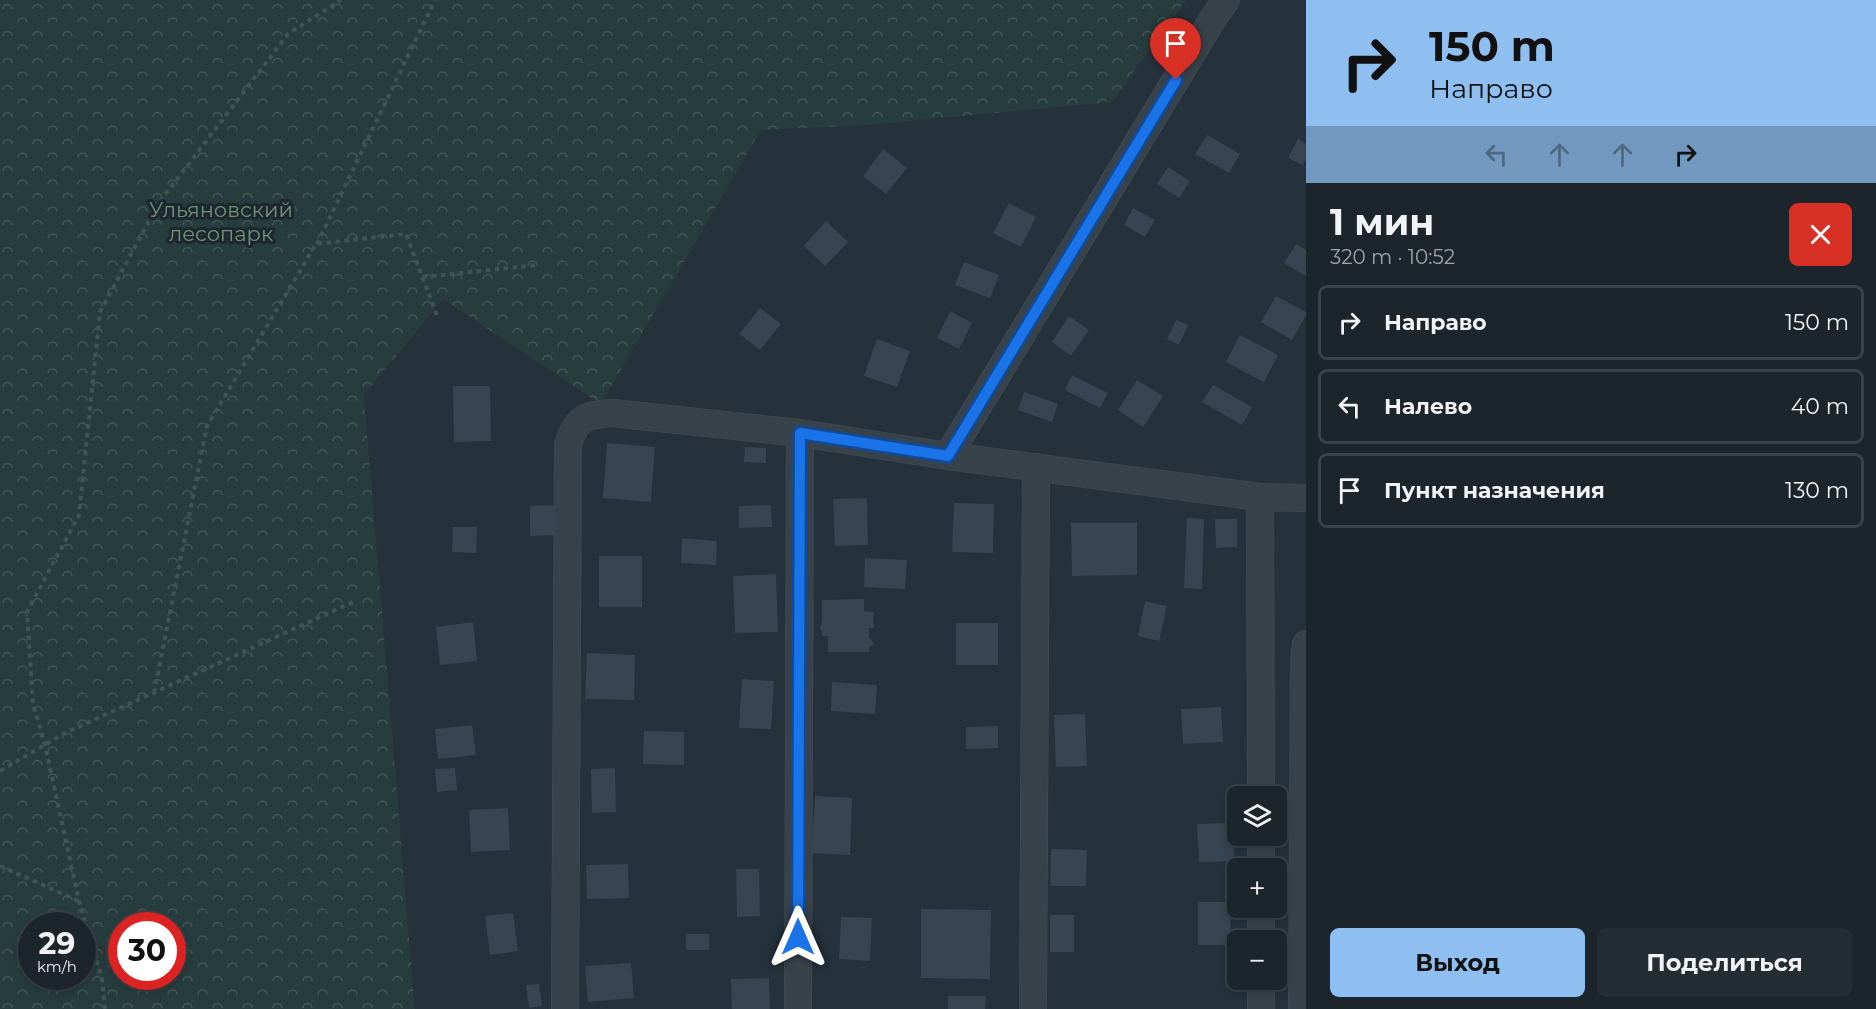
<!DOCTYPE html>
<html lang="ru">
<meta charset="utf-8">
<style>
:root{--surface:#1c252c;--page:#252d34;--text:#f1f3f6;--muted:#a0a5a9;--line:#3a4248;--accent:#8fbff1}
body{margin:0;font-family:Montserrat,sans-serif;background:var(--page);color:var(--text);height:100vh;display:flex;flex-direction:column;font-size:22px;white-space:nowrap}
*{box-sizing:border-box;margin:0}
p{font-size:20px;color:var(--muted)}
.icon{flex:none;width:33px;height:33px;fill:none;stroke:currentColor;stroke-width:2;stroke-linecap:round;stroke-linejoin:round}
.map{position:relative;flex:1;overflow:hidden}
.side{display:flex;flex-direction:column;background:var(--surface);width:570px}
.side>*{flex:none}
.hud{background:#8fbff1;color:#111;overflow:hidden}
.tools{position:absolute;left:1227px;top:786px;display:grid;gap:12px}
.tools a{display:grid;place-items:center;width:60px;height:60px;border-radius:9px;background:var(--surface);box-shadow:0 3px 9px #0003,0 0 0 2px var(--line);font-size:30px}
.speed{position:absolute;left:18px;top:912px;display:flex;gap:12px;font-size:30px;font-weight:700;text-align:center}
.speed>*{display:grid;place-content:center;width:78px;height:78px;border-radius:50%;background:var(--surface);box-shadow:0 3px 9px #0003,0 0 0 2px var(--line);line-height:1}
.speed small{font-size:15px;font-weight:400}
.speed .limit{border:9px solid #d22;background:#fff;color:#111}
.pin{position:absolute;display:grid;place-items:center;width:51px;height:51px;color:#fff;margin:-62px -26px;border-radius:50% 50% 50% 0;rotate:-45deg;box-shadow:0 0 6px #0007}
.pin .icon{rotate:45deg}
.me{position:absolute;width:66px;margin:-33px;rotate:0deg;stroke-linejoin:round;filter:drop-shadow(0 0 4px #0008)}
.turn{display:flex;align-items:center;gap:21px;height:126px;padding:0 24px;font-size:27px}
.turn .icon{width:78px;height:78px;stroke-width:2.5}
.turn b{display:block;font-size:42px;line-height:51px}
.lanes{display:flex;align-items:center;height:57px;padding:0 24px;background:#0003;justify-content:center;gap:30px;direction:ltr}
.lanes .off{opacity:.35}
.round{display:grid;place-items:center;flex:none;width:63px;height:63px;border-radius:9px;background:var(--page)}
.headline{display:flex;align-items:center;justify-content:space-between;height:102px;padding:0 24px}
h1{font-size:36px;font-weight:700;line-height:45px}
.button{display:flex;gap:12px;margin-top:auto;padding:12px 24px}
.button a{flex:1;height:69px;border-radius:9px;background:var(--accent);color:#111;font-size:24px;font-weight:700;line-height:69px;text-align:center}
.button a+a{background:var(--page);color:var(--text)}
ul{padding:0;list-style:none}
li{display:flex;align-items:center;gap:18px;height:75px;margin:0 12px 9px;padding:0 12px;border:3px solid var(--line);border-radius:9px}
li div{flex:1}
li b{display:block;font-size:22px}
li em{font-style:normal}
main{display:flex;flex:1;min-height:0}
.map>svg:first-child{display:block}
</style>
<main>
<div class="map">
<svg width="1306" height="1009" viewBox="0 0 1306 1009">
<defs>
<pattern id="forest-crowns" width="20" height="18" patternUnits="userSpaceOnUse" patternTransform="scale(1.5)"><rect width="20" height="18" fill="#273c3c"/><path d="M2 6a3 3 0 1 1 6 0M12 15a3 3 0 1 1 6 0" fill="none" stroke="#445657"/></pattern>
</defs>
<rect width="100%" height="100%" fill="#25313b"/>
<!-- forest -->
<path fill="url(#forest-crowns)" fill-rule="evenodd" d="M0,0H1186L1112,102L868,125L761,130L601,404L443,299L364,395L415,1009H0ZM32,926H82V976H32ZM122,926H172V976H122Z"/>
<!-- building -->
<path fill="#374552" d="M1207,135L1240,154L1229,173L1195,154Z
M1298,139L1306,144V159L1303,165L1288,158Z
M883,149L907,168L886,194L863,176Z
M1168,167L1190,181L1179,198L1157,184Z
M1009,203L1036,217L1021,247L993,233Z
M1133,208L1155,220L1145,237L1124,225Z
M826,221L848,242L825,266L804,246Z
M1296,244L1306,250V276L1284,263Z
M964,262L999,275L990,298L955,285Z
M1276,296L1306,312V315L1292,340L1261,322Z
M760,308L781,324L760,350L739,334Z
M950,311L972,323L959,349L937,338Z
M1069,316L1089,330L1071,356L1052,342Z
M1176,320L1188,325L1179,345L1167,339Z
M1240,335L1278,355L1264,382L1226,362Z
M877,339L910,351L897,387L864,376Z
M1072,375L1108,393L1100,408L1065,390Z
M1137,380L1163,396L1143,427L1118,410Z
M1213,385L1252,407L1242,425L1202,402Z
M453,386H490L491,441L454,442Z
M1024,392L1058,404L1052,422L1018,410Z
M607,443L655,447L651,502L603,498Z
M745,447L766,448V463L744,462Z
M867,498L868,545L835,546L833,499Z
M954,503L994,504L993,553L952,552Z
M558,505V535L530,536V506Z
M771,505L772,527L739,528V506Z
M1187,518L1204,519L1202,589L1184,588Z
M1215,519H1237V547L1216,548Z
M1071,523H1137V575L1072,576Z
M453,527H477L476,553L452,552Z
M682,538L717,541L716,565L681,563Z
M599,556H642V607H599Z
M865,558L907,560L905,589L864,587Z
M776,574L778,632L735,633L733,576Z
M864,599V611L874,612L873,623L874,624V628H869V637L874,643L869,648V652H828V636H822V631L820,627L822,621V600Z
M1145,601L1167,606L1159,641L1138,636Z
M473,622L477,661L440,665L436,627Z
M956,623H998V665H956Z
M587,653L635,655L634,700L585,699Z
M742,679L774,681L771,729L739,728Z
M832,682L877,685L875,714L831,711Z
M1221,707L1223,742L1183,744L1181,709Z
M1085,714L1087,766L1056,767L1054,715Z
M472,725L476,755L438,759L435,729Z
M998,726V748L966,749V727Z
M644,731L684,732V765L643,764Z
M455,768L457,790L437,792L435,769Z
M615,768L616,812L592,813L591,769Z
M815,796L852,798L850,855L812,853Z
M508,808L510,850L471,852L469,810Z
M1233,823L1234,861L1199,862L1197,824Z
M1051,849L1087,850L1086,886H1050Z
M628,864L629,898L587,899L586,865Z
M736,869H759L760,916L737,917Z
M1198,902H1231L1230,945H1198Z
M921,909L991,910L990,979L921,978Z
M513,913L518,951L490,955L485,916Z
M1050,915H1074V952H1050Z
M841,917L872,918L870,961L839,959Z
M686,934H709V950H686Z
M631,963L634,998L588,1002L585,966Z
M769,978L770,1009H732L731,979Z
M539,984L542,1006L529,1008L526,985Z
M948,996H986L985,1009H948Z"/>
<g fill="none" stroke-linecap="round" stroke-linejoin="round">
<!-- street casing -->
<g stroke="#454e57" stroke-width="28">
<path id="street" d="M948,456L1212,20L1226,0
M1260,497L1261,796
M1261,836V868
M1261,908V940
M1261,980V1009
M565,1009L568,445C576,418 585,415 612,413L800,433L948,456L1260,497L1306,498
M798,1009L800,433
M1033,1009L1036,467
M1302,1009L1304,660L1306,644"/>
</g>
<!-- path -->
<path stroke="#405454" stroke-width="4" stroke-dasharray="4.5 4.5" stroke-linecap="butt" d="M317,244L435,0
M423,277L538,265
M154,693L207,426L316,244L406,234L438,318
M0,771L65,733L353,602
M0,866L79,901
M105,1009L102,979L79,901L45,745L33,704L27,612L79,515L100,312L158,204L288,34L341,0"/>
<!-- street -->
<use href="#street" stroke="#38424b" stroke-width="27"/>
</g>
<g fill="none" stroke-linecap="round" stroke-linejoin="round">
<!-- route casing -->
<g stroke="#114b97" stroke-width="15">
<path id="route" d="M798,937L800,433L948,456L1176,80"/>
</g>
<!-- route -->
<use href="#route" stroke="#1a73e8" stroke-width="10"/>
</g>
<g text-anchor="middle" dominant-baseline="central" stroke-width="6" stroke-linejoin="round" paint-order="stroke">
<!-- park labels -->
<g font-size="21" fill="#6d9672" stroke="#1e2730">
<text x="221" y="209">Ульяновский<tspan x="221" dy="24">лесопарк</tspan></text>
</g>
</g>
</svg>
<div class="tools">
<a><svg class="icon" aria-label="layers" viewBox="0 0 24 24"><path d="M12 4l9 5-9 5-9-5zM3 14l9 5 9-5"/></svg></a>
<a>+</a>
<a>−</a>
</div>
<div class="speed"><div>29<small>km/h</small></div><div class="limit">30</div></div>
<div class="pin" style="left:1176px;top:80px;background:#d93025"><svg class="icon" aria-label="arrive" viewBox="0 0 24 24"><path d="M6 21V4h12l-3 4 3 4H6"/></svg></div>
<svg class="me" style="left:798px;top:937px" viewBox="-20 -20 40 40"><path d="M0-17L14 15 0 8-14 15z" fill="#1a73e8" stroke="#fff" stroke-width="4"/></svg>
</div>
<section class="side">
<div class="hud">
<div class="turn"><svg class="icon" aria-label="right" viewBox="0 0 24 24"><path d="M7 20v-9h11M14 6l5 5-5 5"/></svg><div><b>150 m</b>Направо</div></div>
<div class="lanes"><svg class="icon off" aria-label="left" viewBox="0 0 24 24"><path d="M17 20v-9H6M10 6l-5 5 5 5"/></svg><svg class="icon off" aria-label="ahead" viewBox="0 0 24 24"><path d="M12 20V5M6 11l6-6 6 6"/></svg><svg class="icon off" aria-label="ahead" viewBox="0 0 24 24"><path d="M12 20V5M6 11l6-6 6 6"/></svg><svg class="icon" aria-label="right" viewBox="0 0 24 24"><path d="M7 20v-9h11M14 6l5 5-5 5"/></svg></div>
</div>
<div class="headline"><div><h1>1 мин</h1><p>320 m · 10:52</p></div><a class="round" style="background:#d93025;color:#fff"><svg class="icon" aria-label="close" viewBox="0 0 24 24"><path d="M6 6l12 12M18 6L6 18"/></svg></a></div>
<ul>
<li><svg class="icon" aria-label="right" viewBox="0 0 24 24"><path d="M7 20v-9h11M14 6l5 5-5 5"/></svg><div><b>Направо</b></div><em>150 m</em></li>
<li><svg class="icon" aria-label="left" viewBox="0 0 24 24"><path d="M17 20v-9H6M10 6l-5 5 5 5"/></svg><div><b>Налево</b></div><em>40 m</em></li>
<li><svg class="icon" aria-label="arrive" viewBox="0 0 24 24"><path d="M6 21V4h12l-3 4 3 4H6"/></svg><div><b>Пункт назначения</b></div><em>130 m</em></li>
</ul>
<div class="button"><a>Выход</a><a>Поделиться</a></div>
</section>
</main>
